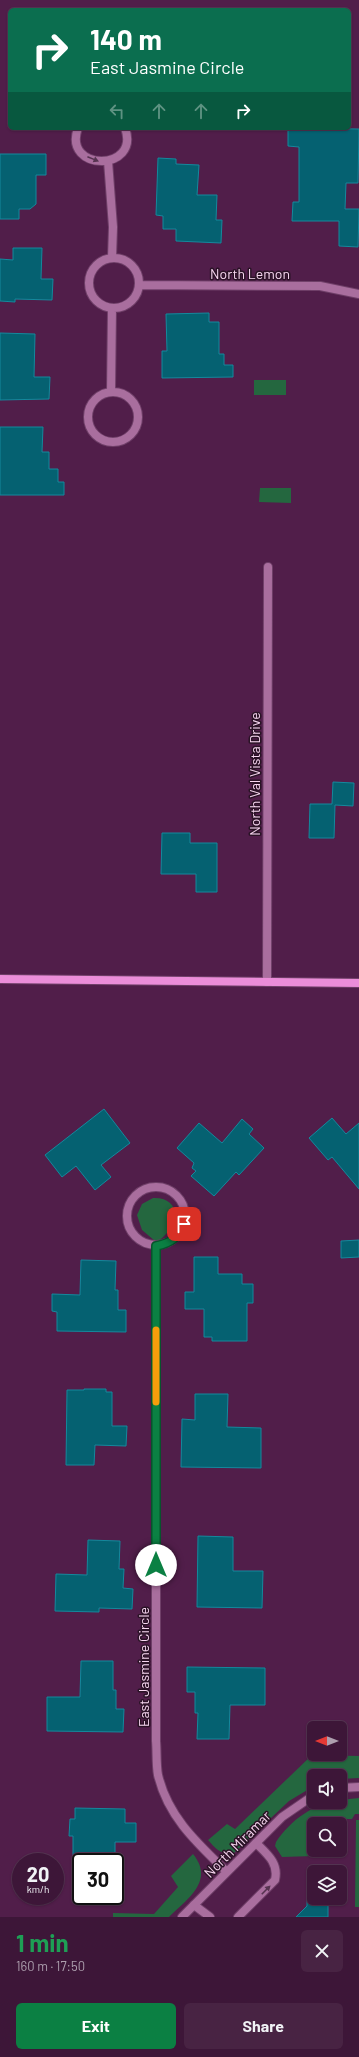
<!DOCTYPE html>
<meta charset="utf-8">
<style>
:root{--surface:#3d1638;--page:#482343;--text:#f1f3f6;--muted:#ad9fae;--line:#563553;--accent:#0b8043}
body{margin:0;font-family:Barlow,sans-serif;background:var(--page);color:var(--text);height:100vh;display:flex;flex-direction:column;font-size:15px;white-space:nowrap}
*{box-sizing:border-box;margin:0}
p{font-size:13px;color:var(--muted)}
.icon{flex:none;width:22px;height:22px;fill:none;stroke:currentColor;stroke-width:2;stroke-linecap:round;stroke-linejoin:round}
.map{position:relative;height:1917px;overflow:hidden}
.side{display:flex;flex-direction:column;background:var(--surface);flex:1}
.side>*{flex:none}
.hud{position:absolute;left:8px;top:8px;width:343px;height:122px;border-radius:6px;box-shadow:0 1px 3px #0004,0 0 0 1px var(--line);background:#0b6e4f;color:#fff;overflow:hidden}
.needle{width:26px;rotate:270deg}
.tools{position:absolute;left:307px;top:1721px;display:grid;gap:8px}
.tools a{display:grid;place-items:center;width:40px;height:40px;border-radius:6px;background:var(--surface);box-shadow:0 1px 3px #0004,0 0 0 1px var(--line);font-size:20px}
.speed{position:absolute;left:12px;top:1853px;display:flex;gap:8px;font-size:20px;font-weight:700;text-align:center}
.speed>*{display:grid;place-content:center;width:52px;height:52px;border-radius:50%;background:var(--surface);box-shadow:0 1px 3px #0004,0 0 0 1px var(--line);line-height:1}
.speed small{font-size:10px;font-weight:400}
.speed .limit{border:2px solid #111;border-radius:6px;background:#fff;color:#111}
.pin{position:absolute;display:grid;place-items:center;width:34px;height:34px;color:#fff;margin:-17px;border-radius:8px;box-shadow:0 2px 6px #0006}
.me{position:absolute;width:44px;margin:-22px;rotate:0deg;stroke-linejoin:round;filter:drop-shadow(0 0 3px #0008)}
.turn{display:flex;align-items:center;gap:14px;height:84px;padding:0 16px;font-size:18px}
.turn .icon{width:52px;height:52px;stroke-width:2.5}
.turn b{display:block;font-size:28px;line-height:34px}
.lanes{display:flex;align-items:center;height:38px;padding:0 16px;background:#0003;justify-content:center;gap:20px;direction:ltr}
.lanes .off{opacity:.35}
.round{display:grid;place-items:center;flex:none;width:42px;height:42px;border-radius:6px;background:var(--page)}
.head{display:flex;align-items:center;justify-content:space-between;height:68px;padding:0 16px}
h1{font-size:24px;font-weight:700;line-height:30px;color:#1e9e55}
.primary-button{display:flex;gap:8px;margin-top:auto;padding:8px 16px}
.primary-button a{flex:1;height:46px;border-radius:6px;background:var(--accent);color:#fff;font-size:16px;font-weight:700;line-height:46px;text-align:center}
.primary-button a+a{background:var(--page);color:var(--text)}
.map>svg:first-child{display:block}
</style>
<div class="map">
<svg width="359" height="1917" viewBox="0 0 359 1917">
<rect width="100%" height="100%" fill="#511e4a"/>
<!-- green -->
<path fill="#24673f" d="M254,380H286V395H254Z
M260,488H291V503L259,502Z
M153,1198C178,1197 181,1220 166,1234C162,1238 160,1241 155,1241L142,1230L137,1215L142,1204Z
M312,1755L359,1756V1778L340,1779V1776H314V1786L289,1801L234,1853C221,1855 216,1849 208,1840L227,1824L235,1829Z
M359,1798V1814H355L352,1819H315L314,1856L282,1857L275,1846L276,1842C290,1821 314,1802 340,1802V1800Z
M356,1820H359V1907H355Z
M193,1854C215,1881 187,1899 169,1917H113V1913L154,1914L178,1887L171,1876Z"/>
<!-- building -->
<path fill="#056171" stroke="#14899d" d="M288,128L359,129L358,183H346L345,209H359L358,247L339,246V221H292L293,202H299V147L288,146Z
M0,154H46V175H36V204L30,209H19V219H0Z
M158,158L176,159V164L199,165L197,195H217L216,220H222L221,243L176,241V229H163V216L156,215Z
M13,248H42L41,279H53L52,300L15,299V302L0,301V259L13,260Z
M209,313V322H219V354H224V365H233V377L162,378V351H167L166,314Z
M0,333L35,334L34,377H50L49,399L0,400Z
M0,427H43L42,452H49V469H58V482H64V495H0Z
M333,782L354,783L353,806L335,805L334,838H309L310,804H332Z
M162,833H190V843H217V892H196V874H161Z
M104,1109L130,1143L101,1165L111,1177L95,1190L76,1166L62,1177L45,1155Z
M332,1118L346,1134L359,1123V1189L332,1157L328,1160L309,1138Z
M242,1119L253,1129L249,1134L264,1148L239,1175L236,1172L214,1196L191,1176L196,1171L192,1168L194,1163L177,1148L199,1123L222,1143Z
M359,1240V1257L341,1258V1241Z
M194,1257H218V1274H242V1284H253V1303H247V1341H212V1337H204V1309H185V1292H194Z
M81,1260L116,1261L115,1290H118V1310H126V1332L57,1331V1312L52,1311V1294L80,1295Z
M84,1389H106V1392H112V1426H127L126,1446L95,1445L94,1465H66L67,1390H84Z
M195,1394H228L227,1427L261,1428V1468L181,1467L182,1419L195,1420Z
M198,1536L233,1537V1571H263L262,1608L197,1607Z
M88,1540L120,1541L119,1569H124L123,1588L133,1589L132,1609L99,1608V1612L55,1611L56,1574L87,1575Z
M81,1661H113V1690H116V1709H124L123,1732L47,1731V1697H80Z
M187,1667L265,1668V1705H230L229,1739H197L198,1713H195V1692H187Z
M75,1808L125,1809V1823H136V1842H115V1862H73V1836H69L70,1819H75Z
M307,1898H328V1917H296L307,1906Z"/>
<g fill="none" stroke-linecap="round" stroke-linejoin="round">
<!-- service casing -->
<g stroke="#6f3f68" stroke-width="10">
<path id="service" d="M194,1905L210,1917
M238,1917L275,1880C279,1863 267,1854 256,1843"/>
</g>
<!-- minor casing -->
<g stroke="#6f3f68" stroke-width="10">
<path id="minor" d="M78,128C62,172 141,172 125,128
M108,161L113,227L112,258
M89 283a25 25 0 1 1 50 0a25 25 0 1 1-50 0Z
M140,285L320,286L359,294
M88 417a25 25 0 1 1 50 0a25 25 0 1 1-50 0Z
M111,392L112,308
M267,982L268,567
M127 1216a29 29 0 1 1 58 0a29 29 0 1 1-58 0Z
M156,1246V1741C157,1752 156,1764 158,1775C168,1817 197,1843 227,1872
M340,1788L359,1787
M182,1917L282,1817L314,1795"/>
</g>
<!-- secondary casing -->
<g stroke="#6f3f68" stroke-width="10">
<path id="secondary" d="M0,979L359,983"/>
</g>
<!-- service -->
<use href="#service" stroke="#a96e9e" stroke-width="8"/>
<!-- minor -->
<use href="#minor" stroke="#a96e9e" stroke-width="8"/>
<!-- secondary -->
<use href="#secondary" stroke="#eb8dd9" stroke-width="8"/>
</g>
<!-- one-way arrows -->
<defs><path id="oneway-solid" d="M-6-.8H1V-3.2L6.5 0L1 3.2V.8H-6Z"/></defs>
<g fill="#563350">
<use href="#oneway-solid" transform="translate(93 159) rotate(22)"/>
<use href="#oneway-solid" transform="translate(266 1890) rotate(-45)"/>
</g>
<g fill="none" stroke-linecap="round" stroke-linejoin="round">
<!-- route casing -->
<g stroke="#07532c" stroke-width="10">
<path id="route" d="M156,1565V1246C171,1243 178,1238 184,1224"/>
</g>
<!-- route -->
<use href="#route" stroke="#0b8043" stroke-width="7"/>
<!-- slow -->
<path stroke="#f59e0b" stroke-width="7" d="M156,1330V1402"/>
</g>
<g text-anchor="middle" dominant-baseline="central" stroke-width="3" stroke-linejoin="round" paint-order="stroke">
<!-- street labels -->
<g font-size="14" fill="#f7d6f0" stroke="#2a1326">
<text x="250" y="273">North Lemon</text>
<text transform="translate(254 774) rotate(-90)">North Val Vista Drive</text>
<text transform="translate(143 1667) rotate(-90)">East Jasmine Circle</text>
<text transform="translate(237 1844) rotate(-45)">North Miramar</text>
</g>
</g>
</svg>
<div class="tools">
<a><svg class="needle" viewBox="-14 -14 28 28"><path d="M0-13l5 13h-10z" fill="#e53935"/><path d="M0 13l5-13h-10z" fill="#ad9fae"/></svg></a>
<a><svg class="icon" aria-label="sound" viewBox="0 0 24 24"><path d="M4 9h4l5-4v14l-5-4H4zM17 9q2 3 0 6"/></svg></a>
<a><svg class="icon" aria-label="search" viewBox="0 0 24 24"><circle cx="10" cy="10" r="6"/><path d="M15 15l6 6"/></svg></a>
<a><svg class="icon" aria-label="layers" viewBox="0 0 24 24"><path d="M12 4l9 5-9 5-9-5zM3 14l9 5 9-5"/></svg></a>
</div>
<div class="speed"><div>20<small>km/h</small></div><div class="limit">30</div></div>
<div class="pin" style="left:184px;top:1224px;background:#d93025"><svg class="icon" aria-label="arrive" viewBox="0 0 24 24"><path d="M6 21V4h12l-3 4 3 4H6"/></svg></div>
<svg class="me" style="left:156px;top:1565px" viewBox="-20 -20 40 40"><circle r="19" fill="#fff"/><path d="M0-13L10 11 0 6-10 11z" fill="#0b8043"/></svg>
<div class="hud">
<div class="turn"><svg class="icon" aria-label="right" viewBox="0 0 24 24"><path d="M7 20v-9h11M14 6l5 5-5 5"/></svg><div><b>140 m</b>East Jasmine Circle</div></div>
<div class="lanes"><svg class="icon off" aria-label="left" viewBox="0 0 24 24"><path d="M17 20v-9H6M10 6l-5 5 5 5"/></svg><svg class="icon off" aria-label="ahead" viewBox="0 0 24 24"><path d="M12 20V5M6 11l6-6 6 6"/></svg><svg class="icon off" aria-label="ahead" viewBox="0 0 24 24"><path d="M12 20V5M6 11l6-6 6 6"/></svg><svg class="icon" aria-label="right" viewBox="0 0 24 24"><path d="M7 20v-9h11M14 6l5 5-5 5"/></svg></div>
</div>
</div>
<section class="side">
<div class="head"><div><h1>1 min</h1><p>160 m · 17:50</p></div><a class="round"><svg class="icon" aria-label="close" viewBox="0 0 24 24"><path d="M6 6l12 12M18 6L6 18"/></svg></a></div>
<div class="primary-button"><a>Exit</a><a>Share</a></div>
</section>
